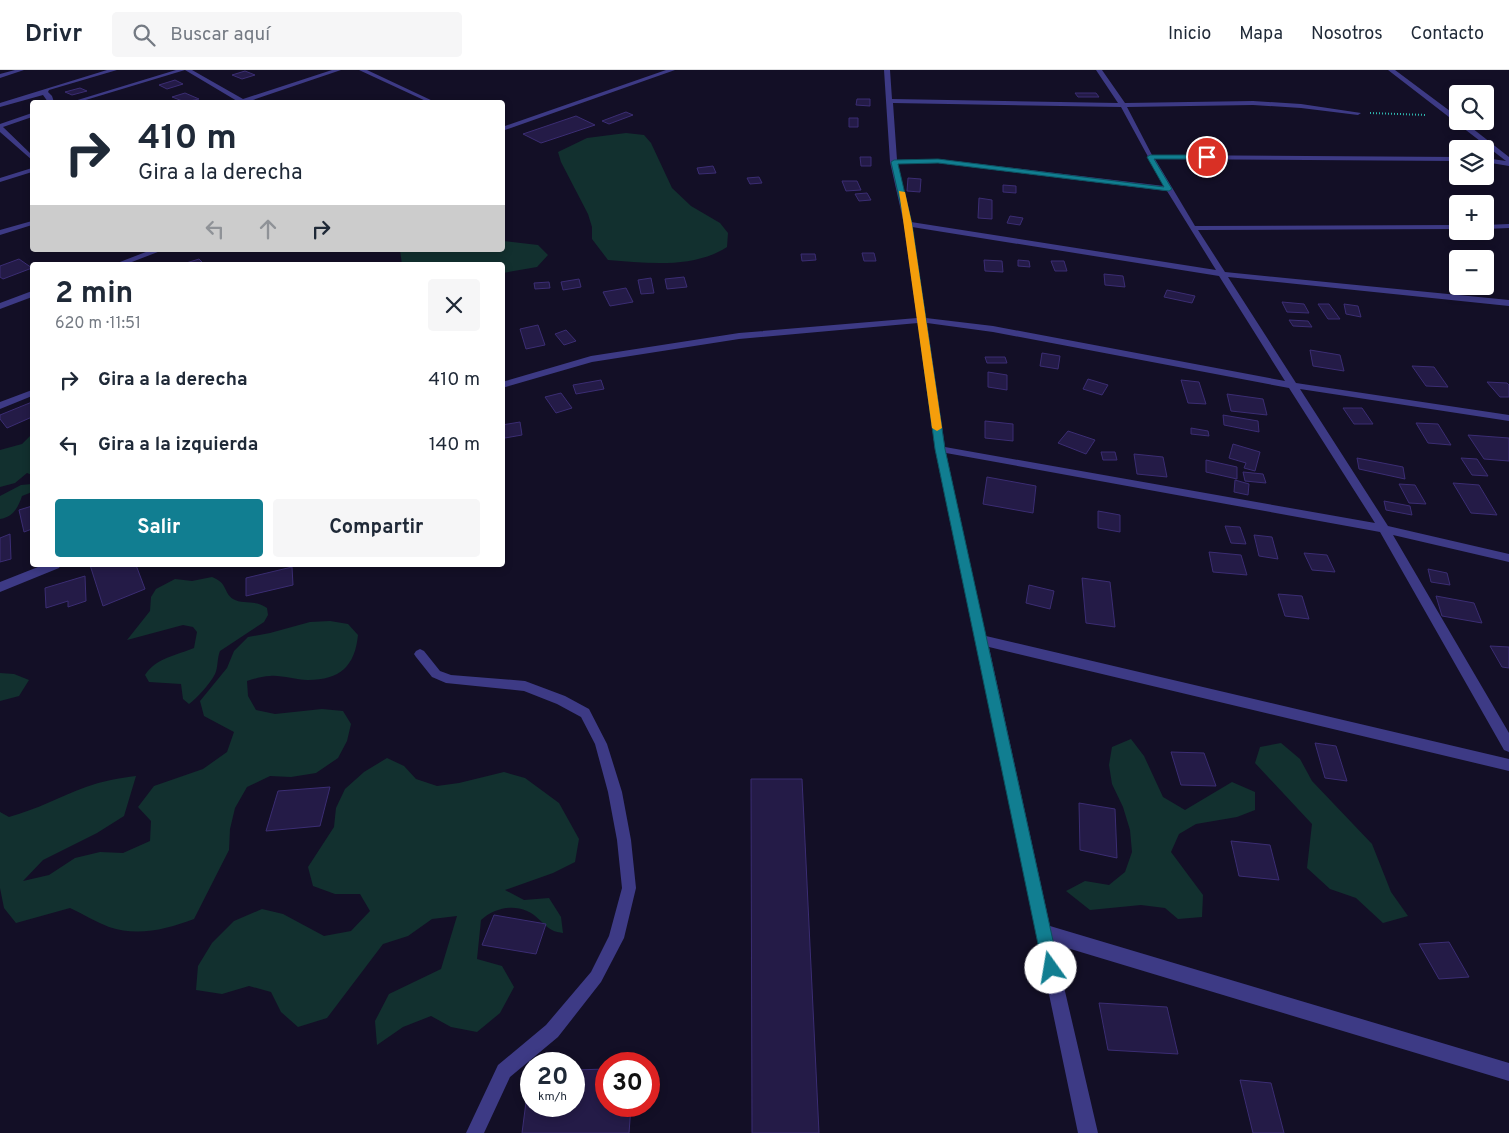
<!DOCTYPE html>
<html lang="es">
<meta charset="utf-8">
<style>
:root{--surface:#fff;--page:#f6f6f7;--text:#1f2937;--muted:#747a83;--line:#e0e1e3;--accent:#117e91}
body{margin:0;font-family:Overpass,sans-serif;background:var(--page);color:var(--text);height:100vh;display:flex;flex-direction:column;font-size:19px;white-space:nowrap}
*{box-sizing:border-box;margin:0}
p{font-size:16px;color:var(--muted)}
.icon{flex:none;width:28px;height:28px;fill:none;stroke:currentColor;stroke-width:2;stroke-linecap:round;stroke-linejoin:round}
.map{position:relative;flex:1;overflow:hidden}
.sheet{position:absolute;left:30px;top:192px;width:475px;height:305px;display:flex;flex-direction:column;background:var(--surface);border-radius:5px;box-shadow:0 2px 8px #0003}
.sheet>*{flex:none}
.top-card{position:absolute;left:30px;top:30px;width:475px;height:152px;border-radius:5px;box-shadow:0 2px 8px #0003;background:#fff;color:var(--text);overflow:hidden}
.tools{position:absolute;left:1449px;top:15px;display:grid;gap:10px}
.tools a{display:grid;place-items:center;width:45px;height:45px;border-radius:5px;background:var(--surface);box-shadow:0 2px 8px #0003;font-size:25px}
.speed{position:absolute;left:520px;top:982px;display:flex;gap:10px;font-size:25px;font-weight:700;text-align:center}
.speed>*{display:grid;place-content:center;width:65px;height:65px;border-radius:50%;background:var(--surface);box-shadow:0 2px 8px #0003;line-height:1}
.speed small{font-size:12px;font-weight:400}
.speed .limit{border:8px solid #d22;background:#fff;color:#111}
.pin{position:absolute;display:grid;place-items:center;width:42px;height:42px;color:#fff;margin:-21px;border:2px solid #fff;border-radius:50%;box-shadow:0 1px 5px #0007}
.me{position:absolute;width:55px;margin:-28px;rotate:347deg;stroke-linejoin:round;filter:drop-shadow(0 0 4px #0008)}
.turn{display:flex;align-items:center;gap:18px;height:105px;padding:0 25px;font-size:22px}
.turn .icon{width:65px;height:65px;stroke-width:2.5}
.turn b{display:block;font-size:35px;line-height:42px}
.lanes{display:flex;align-items:center;height:48px;padding:0 25px;background:#0003;justify-content:center;gap:25px;direction:ltr}
.lanes .off{opacity:.35}
.round{display:grid;place-items:center;flex:none;width:52px;height:52px;border-radius:5px;background:var(--page)}
.summary{display:flex;align-items:center;justify-content:space-between;height:85px;padding:0 25px}
h1{font-size:30px;font-weight:700;line-height:38px}
.primary-button{display:flex;gap:10px;margin-top:auto;padding:10px 25px}
.primary-button a{flex:1;height:58px;border-radius:5px;background:var(--accent);color:#fff;font-size:20px;font-weight:700;line-height:58px;text-align:center}
.primary-button a+a{background:var(--page);color:var(--text)}
ul{padding:0;list-style:none}
li{display:flex;align-items:center;gap:15px;height:65px;padding:0 25px}
li div{flex:1}
li b{display:block;font-size:19px}
li em{font-style:normal}
header{display:flex;align-items:center;gap:30px;box-sizing:border-box;height:70px;padding:0 25px;background:var(--surface);border-bottom:1px solid var(--line)}
header strong{font-size:24px}
nav{display:flex;gap:28px;margin-inline-start:auto;font-size:18px}
.search{width:350px;height:45px;background:var(--page);display:flex;align-items:center;gap:12px;box-sizing:border-box;padding:0 18px;border-radius:5px;color:var(--muted);font-size:19px}
.map>svg:first-child{display:block}
</style>
<header>
<strong>Drivr</strong>
<div class="search"><svg class="icon" aria-label="search" viewBox="0 0 24 24"><circle cx="10" cy="10" r="6"/><path d="M15 15l6 6"/></svg>Buscar aquí</div>
<nav><a>Inicio</a><a>Mapa</a><a>Nosotros</a><a>Contacto</a></nav>
</header>
<div class="map">
<svg width="1509" height="1063" viewBox="0 0 1509 1063">
<rect width="100%" height="100%" fill="#130f26"/>
<!-- green -->
<path fill="#12302f" d="M626,63L644,65L651,73L672,118L691,136L720,153L728,163L727,177C693,199 647,193 608,190L592,169V157L588,144L561,92L558,82L587,68Z
M503,171L538,175L548,185L537,197L503,203L502,195H402L400,180H502Z
M32,364V405L27,403L15,413L0,417V380L22,374Z
M32,414V422L22,426C18,438 13,447 0,449V426L21,415Z
M212,507C228,513 223,522 233,529C243,535 254,529 267,538L268,545L264,552L220,581C217,588 218,598 215,604C210,614 197,628 189,634L183,629L181,614L149,612L145,605C156,588 177,585 194,578L197,562L193,557L183,555L127,570L150,541L151,527L156,519L175,509L192,511Z
M330,551L348,554L358,565C355,596 340,610 308,610C295,610 282,605 270,606C262,606 254,609 247,611L248,626L256,640L275,644L322,639L343,641L351,654L347,671L338,688L316,703L291,707L270,706L247,717L235,738L230,759L229,780L194,849C167,859 138,867 109,857C96,852 83,844 70,838L16,853L4,838L0,818V742L9,747C38,739 59,727 86,717C102,711 120,708 136,706L124,746L97,763L43,790L23,811L49,805L75,788L100,782L123,783L150,771L151,751L138,737L154,716L203,699L227,682L234,662L204,646L200,631L227,598L234,581L248,567L270,563L310,552Z
M0,603L14,604L29,610L19,626L0,631Z
M1131,669L1144,686L1163,727L1185,740L1232,712L1255,722V740L1237,747L1196,754L1179,764L1171,782L1203,825L1202,847L1178,849L1165,838L1141,835L1090,840L1066,821L1085,811L1109,815L1125,802L1132,782L1130,760L1123,737L1112,714L1109,695L1112,677Z
M1281,673L1300,689L1312,711L1372,774L1391,822L1408,846L1383,853L1356,828L1330,819L1307,798L1312,754L1255,693L1260,677Z
M387,688L404,696L416,709L437,716L459,713L504,702L525,708L559,733L579,769L575,792L553,803L505,820L524,830L549,828L561,847L563,863C560,862 555,862 552,860C544,856 537,845 527,841C511,834 493,839 481,850L477,889L502,896L514,917L500,943L477,962L451,957L431,946L403,957L377,975L375,951L389,924L441,899L457,846L432,849L408,866L383,874L327,948L298,957L281,942L271,922L249,916L222,924L196,920L198,896L212,873L234,851L262,839L283,844L324,866L351,861L370,841L360,824H335L313,816L308,797L334,757L336,738L345,719L364,702Z"/>
<!-- building -->
<path fill="#241b47" stroke="#3b2d73" d="M245,1L255,5L242,9L232,5Z
M175,10L183,14L167,19L159,15Z
M80,18L87,21L72,25L65,22Z
M185,23L199,29L185,32L172,27Z
M1075,23H1096L1099,27H1078Z
M857,29H870V36L856,35Z
M626,42L633,45L609,54L602,51Z
M576,46L595,55L541,73L523,64Z
M849,48H858V57H849Z
M860,87H871V96H861Z
M713,96L716,103L699,104L697,98Z
M759,107L762,113L750,114L747,108Z
M908,108L921,109L920,122L907,121Z
M842,111H857L861,120L846,121Z
M1003,115L1016,116V123L1003,122Z
M867,123L871,130L859,131L855,124Z
M979,128L992,130V149L978,148Z
M1010,146L1023,148L1020,155L1007,153Z
M862,183H874L876,191H864Z
M801,184H815L816,190L802,191Z
M19,189L32,198L3,209L0,207V196Z
M199,189L205,195L183,194Z
M984,190L1002,191L1003,202L985,201Z
M1018,190L1029,191L1030,197L1018,196Z
M1051,191H1064L1067,201H1055Z
M1104,204L1123,206L1125,217L1105,215Z
M684,207L687,217L667,219L665,209Z
M651,208L654,223L641,224L638,210Z
M579,209L581,217L563,220L561,212Z
M549,212L550,218L535,219L534,213Z
M626,218L633,232L610,236L603,222Z
M1167,220L1195,226L1192,233L1164,227Z
M1282,232L1304,234L1309,243L1287,242Z
M1318,234H1329L1340,249H1328Z
M1344,234L1358,236L1361,247L1346,244Z
M1289,250L1308,251L1312,257L1293,256Z
M538,255L545,275L526,279L520,259Z
M566,260L576,271L564,275L555,264Z
M1310,280L1340,285L1344,301L1313,296Z
M1042,283L1060,286L1058,299L1040,296Z
M985,287H1005L1007,293H987Z
M1412,296L1434,297L1448,317L1426,316Z
M988,302L1007,305V320L988,317Z
M1088,309L1108,315L1102,325L1083,319Z
M601,310L604,319L576,324L573,315Z
M1181,310L1199,312L1206,334L1188,333Z
M1487,312L1507,313L1509,315V327H1500Z
M561,323L572,338L556,343L545,327Z
M1227,324L1263,329L1267,345L1231,341Z
M32,332V347L7,358L0,349V345Z
M1343,338H1362L1373,354H1354Z
M1223,345L1258,351L1259,362L1224,355Z
M985,351L1013,354V371L985,368Z
M520,352L522,365L505,368L502,355Z
M1416,353L1438,354L1451,375L1428,373Z
M1191,358L1208,361L1209,366L1191,364Z
M1068,361L1095,370L1086,384L1058,373Z
M1468,365L1509,368V391L1484,389Z
M1233,374L1260,382L1255,401L1244,398L1246,393L1229,388Z
M1101,382H1115L1117,390H1103Z
M1134,384L1163,387L1167,407L1137,404Z
M1357,388L1403,397L1405,409L1359,399Z
M1461,388L1477,389L1488,406L1472,405Z
M1206,390L1237,397V409L1206,402Z
M1243,402L1263,404L1266,413L1245,411Z
M987,407L1036,416L1033,443L983,434Z
M1235,410L1249,414L1248,425L1234,422Z
M1453,413L1479,415L1497,445L1471,443Z
M1399,414L1415,415L1426,434L1409,433Z
M1384,431L1410,436L1412,445L1386,440Z
M32,436V459L24,462L19,440Z
M1098,441L1120,445V462L1098,458Z
M1225,456L1240,457L1246,474L1231,473Z
M10,464L11,489L0,492V468Z
M1254,465L1272,467L1278,489L1259,486Z
M1209,482L1241,485L1247,505L1213,502Z
M1304,483L1327,485L1335,502L1312,500Z
M90,495H136L145,519L103,536Z
M292,497L293,515L246,526V508Z
M1428,499L1447,503L1450,515L1431,512Z
M85,506L86,531L68,537V531L46,538L45,518Z
M1082,508L1110,512L1115,557L1086,553Z
M1029,515L1054,521L1050,539L1026,533Z
M1278,524L1302,526L1309,549L1285,546Z
M1436,526L1474,533L1482,553L1442,546Z
M1490,576L1509,577V598L1502,597Z
M1315,673L1336,676L1347,711L1325,708Z
M1171,682L1204,683L1216,716L1181,715Z
M751,709H802L819,1063H752Z
M330,717L320,756L266,761L278,721Z
M1079,733L1115,739L1117,788L1080,780Z
M1231,771L1270,775L1279,810L1239,806Z
M494,845L546,854L536,884L482,875Z
M1449,872L1469,907L1439,909L1419,874Z
M1099,933L1167,937L1178,984L1108,980Z
M606,999V1036H631L629,1063H522L530,1001L531,1036H574V1000Z
M1240,1010L1271,1013L1284,1063H1253Z"/>
<g fill="none" stroke-linecap="round" stroke-linejoin="round">
<!-- path -->
<path stroke="#2fb8b0" stroke-width="2" stroke-dasharray="1 2" stroke-linecap="butt" d="M1370,43L1426,45"/>
<!-- lane -->
<path fill="#3d3a85" fill-rule="evenodd" d="M420,579L424,581L440,601L451,605L525,611L565,626L589,639L607,674L622,722L631,770L636,818L624,868L601,912L558,967L510,1007L484,1063H466L498,995L546,955L591,902L609,866L622,818L617,770L608,722L595,674L581,647L557,634L524,621L446,613L432,607L416,587L414,584L416,581Z"/>
<!-- street -->
<path fill="#3d3a85" fill-rule="evenodd" d="M15,0H24L0,8V4Z
M107,0H117L49,20L48,22L52,26L54,32H48L43,25L0,37V33Z
M176,0H185L79,32H71Z
M185,0H192L243,29L332,0H341L247,32H236L237,31Z
M359,0H367L435,32H428Z
M666,0H675L502,61V57Z
M884,0H890L892,29L1118,33L1096,0H1102L1125,33L1253,31L1301,34L1361,43L1358,45L1301,38L1253,35L1127,37L1152,85L1458,87V91L1155,89L1195,156L1458,155V159L1198,160L1225,202L1509,230V236L1228,207L1296,313L1509,345V351L1300,319L1388,456L1509,484V492L1393,465L1509,663V682L1504,680L1380,462L946,383L986,566L1509,689V701L989,577L1050,856L1509,993V1011L1054,874L1098,1063H1078L935,379L918,253L739,269L592,292L502,318V312L591,286L739,263L917,248L904,154L890,92ZM893,33L1121,37L1164,116L938,89L897,90ZM938,93L1167,121L1216,200L911,152L898,94ZM912,157L1219,206L1285,311L993,256L926,248ZM927,253L993,262L1289,318L1375,453L945,377Z
M1388,0H1395L1458,47V51H1463L1509,87V96L1485,92V88L1506,91Z
M32,43V47L3,57L32,85V90L0,62V54Z
M32,98V102L0,112V108Z
M32,151V155L0,165V160Z
M1509,154V158L1485,159V155Z
M151,180H163L124,195H112Z
M32,221V227L0,239V233Z
M32,320V326L0,339V332Z
M43,495H61L59,498L0,522V512Z"/>
</g>
<!-- route -->
<path fill="#117e91" stroke="#0b525e" d="M1150,85H1207L1210,87L1207,89H1154L1172,119L1169,121L938,93L898,94L912,154L945,379L1059,898L1056,904L1051,906L1046,904L1043,898L935,379L905,154L891,92L894,90L938,89L1164,117L1147,87Z"/>
<!-- slow -->
<path fill="#f59e0b" d="M899,121L905,122L912,154L942,358L937,361L932,358Z"/>
</svg>
<div class="tools">
<a><svg class="icon" aria-label="search" viewBox="0 0 24 24"><circle cx="10" cy="10" r="6"/><path d="M15 15l6 6"/></svg></a>
<a><svg class="icon" aria-label="layers" viewBox="0 0 24 24"><path d="M12 4l9 5-9 5-9-5zM3 14l9 5 9-5"/></svg></a>
<a>+</a>
<a>−</a>
</div>
<div class="speed"><div>20<small>km/h</small></div><div class="limit">30</div></div>
<div class="pin" style="left:1207px;top:87px;background:#d93025"><svg class="icon" aria-label="arrive" viewBox="0 0 24 24"><path d="M6 21V4h12l-3 4 3 4H6"/></svg></div>
<svg class="me" style="left:1051px;top:898px" viewBox="-20 -20 40 40"><circle r="19" fill="#fff"/><path d="M0-13L10 11 0 6-10 11z" fill="#117e91"/></svg>
<div class="top-card">
<div class="turn"><svg class="icon" aria-label="right" viewBox="0 0 24 24"><path d="M7 20v-9h11M14 6l5 5-5 5"/></svg><div><b>410 m</b>Gira a la derecha</div></div>
<div class="lanes"><svg class="icon off" aria-label="left" viewBox="0 0 24 24"><path d="M17 20v-9H6M10 6l-5 5 5 5"/></svg><svg class="icon off" aria-label="ahead" viewBox="0 0 24 24"><path d="M12 20V5M6 11l6-6 6 6"/></svg><svg class="icon" aria-label="right" viewBox="0 0 24 24"><path d="M7 20v-9h11M14 6l5 5-5 5"/></svg></div>
</div>
<section class="sheet">
<div class="summary"><div><h1>2 min</h1><p>620 m · 11:51</p></div><a class="round"><svg class="icon" aria-label="close" viewBox="0 0 24 24"><path d="M6 6l12 12M18 6L6 18"/></svg></a></div>
<ul>
<li><svg class="icon" aria-label="right" viewBox="0 0 24 24"><path d="M7 20v-9h11M14 6l5 5-5 5"/></svg><div><b>Gira a la derecha</b></div><em>410 m</em></li>
<li><svg class="icon" aria-label="left" viewBox="0 0 24 24"><path d="M17 20v-9H6M10 6l-5 5 5 5"/></svg><div><b>Gira a la izquierda</b></div><em>140 m</em></li>
</ul>
<div class="primary-button"><a>Salir</a><a>Compartir</a></div>
</section>
</div>
